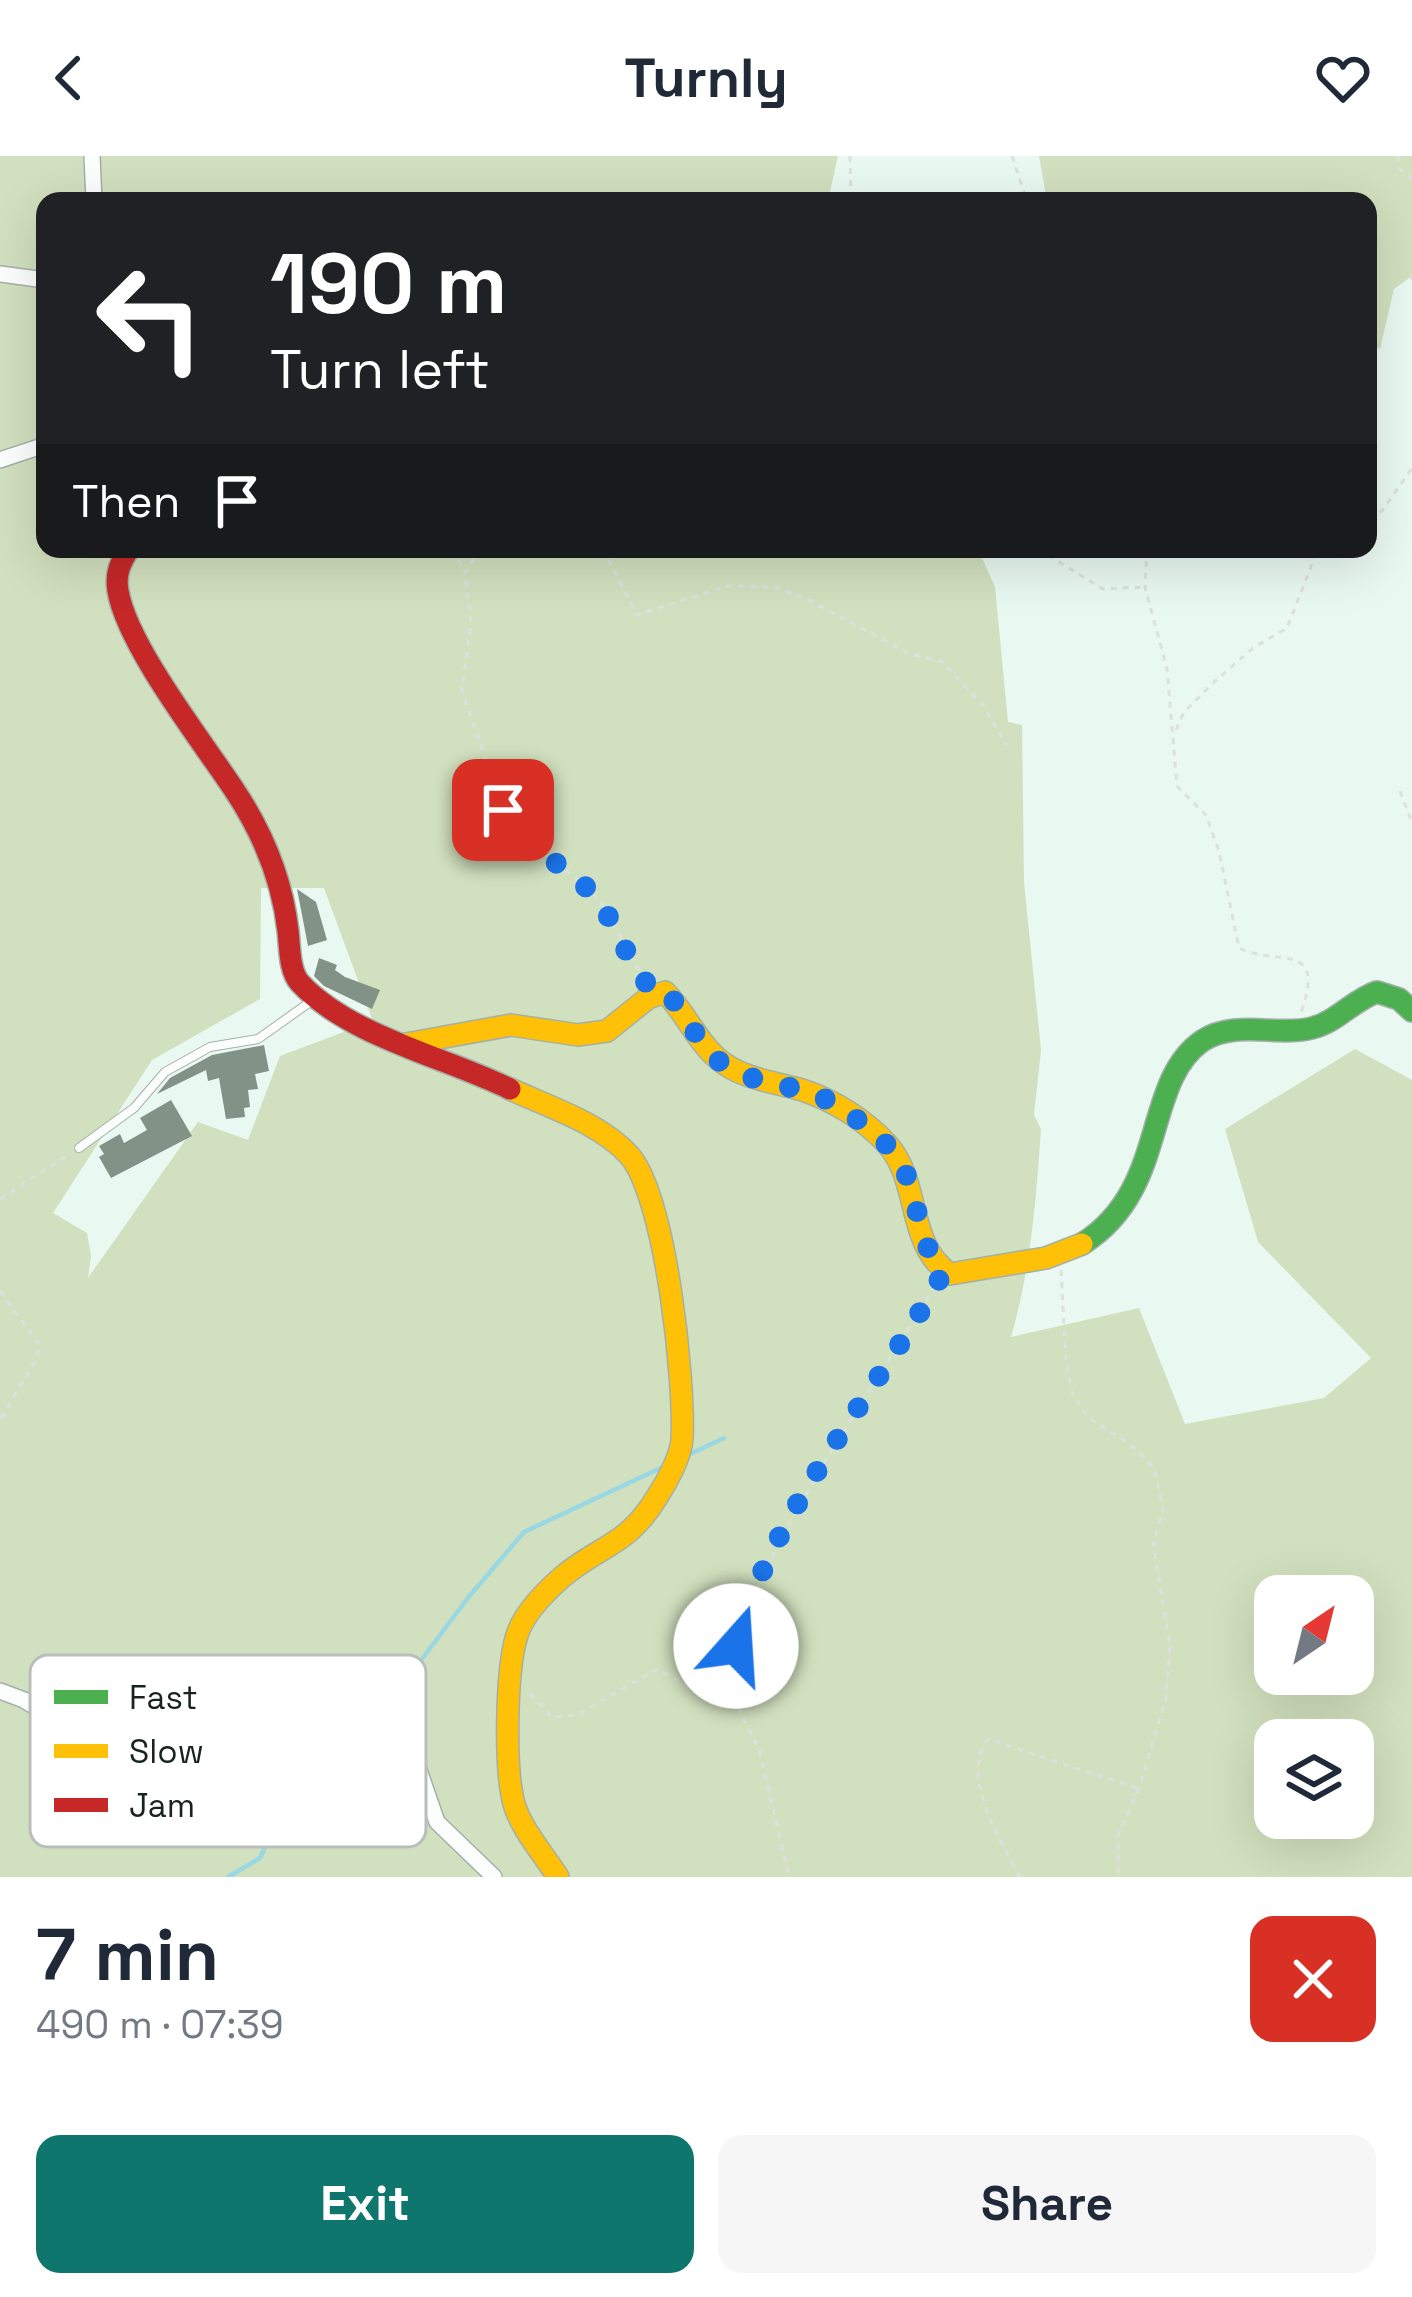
<!DOCTYPE html>
<meta charset="utf-8">
<style>
:root{--surface:#fff;--page:#f6f6f7;--text:#1f2937;--muted:#747a83;--accent:#0f766e}
body{margin:0;font-family:"Space Grotesk",sans-serif;background:var(--page);color:var(--text);height:100vh;display:flex;flex-direction:column;font-size:45px;white-space:nowrap}
*{box-sizing:border-box;margin:0}
p{font-size:39px;color:var(--muted)}
.icon{flex:none;width:66px;height:66px;fill:none;stroke:currentColor;stroke-width:2;stroke-linecap:round;stroke-linejoin:round}
.map{position:relative;height:1721px;overflow:hidden}
.details{display:flex;flex-direction:column;background:var(--surface);flex:1}
.details>*{flex:none}
.top-card{position:absolute;left:36px;top:36px;width:1341px;height:366px;border-radius:24px;box-shadow:0 12px 48px #0002;background:#202124;color:#fff;overflow:hidden}
.needle{width:78px;rotate:35deg}
.buttons{position:absolute;left:1254px;top:1419px;display:grid;gap:24px}
.buttons a{display:grid;place-items:center;width:120px;height:120px;border-radius:24px;background:var(--surface);box-shadow:0 12px 48px #0002;font-size:60px}
.pin{position:absolute;display:grid;place-items:center;width:102px;height:102px;color:#fff;margin:-51px;border-radius:24px;box-shadow:0 6px 18px #0006}
.me{position:absolute;width:132px;margin:-66px;rotate:19deg;stroke-linejoin:round;filter:drop-shadow(0 0 9px #0008)}
.turn{display:flex;align-items:center;gap:42px;height:252px;padding:0 36px;font-size:54px}
.turn .icon{width:156px;height:156px;stroke-width:2.5}
.turn b{display:block;font-size:84px;line-height:102px}
.then{display:flex;align-items:center;height:114px;padding:0 36px;background:#0003;gap:24px;font-size:45px}
.round{display:grid;place-items:center;flex:none;width:126px;height:126px;border-radius:24px;background:var(--page)}
.headline{display:flex;align-items:center;justify-content:space-between;height:204px;padding:0 36px}
h1{font-size:72px;font-weight:700;line-height:90px}
.button{display:flex;gap:24px;margin-top:auto;padding:24px 36px}
.button a{flex:1;height:138px;border-radius:24px;background:var(--accent);color:#fff;font-size:48px;font-weight:700;line-height:138px;text-align:center}
.button a+a{background:var(--page);color:var(--text)}
header{display:flex;justify-content:space-between;align-items:center;height:156px;padding:0 36px;background:var(--surface);font-size:54px;font-weight:700}
.map>svg:first-child{display:block}
</style>
<header><svg class="icon" aria-label="back" viewBox="0 0 24 24"><path d="M15 5l-7 7 7 7"/></svg>Turnly<svg class="icon" aria-label="heart" viewBox="0 0 24 24"><path d="M12 20l-8-8c-3-5 5-10 8-4 3-6 11-1 8 4z"/></svg></header>
<div class="map">
<svg width="1412" height="1721" viewBox="0 0 1412 1721">
<rect width="100%" height="100%" fill="#e9f8f1"/>
<!-- green -->
<path fill="#d1e0be" fill-rule="evenodd" d="M0,0H838L828,45H45V393H978L995,431L1008,566L1022,569L1024,726L1041,894L1034,959L1041,973C1036,1044 1031,1112 1011,1181L1139,1152L1185,1268L1324,1242L1371,1202L1258,1086L1225,973L1355,893L1412,924V1721H0ZM261,732H324L373,865L280,900L248,984L198,966L88,1122L91,1100L87,1077L53,1057L152,904L260,843ZM1275,1440H1353V1518H1275ZM1275,1584H1353V1662H1275Z
M1039,0H1412V120L1394,133L1380,193L1368,188V45H1047Z"/>
<g fill="none" stroke-linecap="round" stroke-linejoin="round">
<!-- stream -->
<path stroke="#99d8e2" stroke-width="4.5" d="M686,1300L724,1282
M228,1721L260,1702L271,1679L327,1671L367,1638L342,1610L467,1443L524,1376L665,1310"/>
</g>
<!-- building -->
<path fill="#839287" d="M297,733L316,746L327,784L308,790Z
M319,802L337,809L335,814L345,821L380,834L372,853L324,830L314,820Z
M264,889L269,915L255,918L258,933L248,934L250,951L244,952L245,961L226,963L219,922L208,925L206,914L157,938L170,922L212,899Z
M171,944L192,980L111,1022L99,1001L104,998L99,990L120,978L124,987L147,974L140,962Z"/>
<g fill="none" stroke-linecap="round" stroke-linejoin="round">
<!-- lane casing -->
<g stroke="#a3b0aa" stroke-width="10">
<path id="lane" d="M79,992L134,952L165,916L210,891L258,883L310,846"/>
</g>
<!-- street casing -->
<g stroke="#a3b0aa" stroke-width="18">
<path id="street" d="M92,0L94,45
M0,118L45,124
M45,176V232
M0,304L45,289
M0,1535L24,1544L112,1598L145,1608L235,1594L300,1574L345,1549L374,1541L398,1553L437,1666L494,1721"/>
</g>
<!-- fast casing -->
<g stroke="#a3b0aa" stroke-width="24">
<path id="fast" d="M1082,1088C1169,1034 1142,927 1202,885C1235,863 1277,881 1312,872C1337,866 1353,844 1377,836L1399,843L1412,855"/>
</g>
<!-- slow casing -->
<g stroke="#a3b0aa" stroke-width="24">
<path id="slow" d="M406,888L511,869L578,879L607,875L648,842L665,836C689,860 700,895 731,912C753,924 778,927 802,934C833,944 864,963 887,988C921,1025 906,1089 950,1118L1046,1102L1082,1088
M510,933C549,951 600,967 629,999C666,1041 685,1225 682,1283C681,1300 667,1326 657,1341C627,1391 599,1389 561,1422C544,1437 524,1457 517,1479C506,1514 504,1617 515,1651C523,1675 544,1699 558,1721"/>
</g>
<!-- jam casing -->
<g stroke="#a3b0aa" stroke-width="24">
<path id="jam" d="M129,393C120,407 115,418 118,435C127,489 201,584 233,632C262,675 282,722 288,775C290,791 289,815 300,827C349,880 445,901 510,933"/>
</g>
<!-- path -->
<path stroke="#dce1df" stroke-width="3" stroke-dasharray="6 6" stroke-linecap="butt" d="M850,0L851,45
M1012,0L1027,45
M1398,0V11L1412,23
M1412,118V128
M1368,360L1382,355L1412,312
M454,393L464,416
M480,393L465,417L471,467L462,534L503,654L536,692L580,725L602,748L643,822
M603,393L637,459L727,430L775,431L809,444L908,497L942,506L984,550L1006,589
M1038,393L1103,433L1144,431
M1147,393L1145,431L1167,513L1177,630L1206,659L1219,695L1239,792C1276,811 1327,783 1301,857
M1176,574L1184,556L1214,526L1253,492L1287,472L1318,393
M1400,635L1412,667
M0,1043L69,998
M1061,1114L1066,1206L1073,1240L1089,1262L1131,1289L1154,1312L1163,1354L1153,1388L1170,1490L1166,1542L1139,1633L1118,1679V1721
M0,1135L40,1190L35,1205L0,1264
M530,1538L552,1561L577,1559L657,1513L687,1530L737,1549L759,1593L789,1721
M737,1549L743,1535L736,1490L745,1457L785,1375L833,1292L934,1132
M1020,1721C1002,1687 959,1620 988,1583L1139,1633"/>
<!-- lane -->
<use href="#lane" stroke="#fcfefd" stroke-width="8"/>
<!-- street -->
<use href="#street" stroke="#fcfefd" stroke-width="15"/>
<!-- fast -->
<use href="#fast" stroke="#4caf50" stroke-width="21"/>
<!-- slow -->
<use href="#slow" stroke="#ffc107" stroke-width="21"/>
<!-- jam -->
<use href="#jam" stroke="#c62828" stroke-width="21"/>
</g>
<g fill="none" stroke-linecap="round" stroke-linejoin="round">
<!-- route -->
<path stroke="#1a73e8" stroke-width="21" stroke-dasharray="0 37.8" d="M503,654L536,692L580,725L602,748L637,816L656,838L665,836C689,857 696,890 723,908C752,927 780,927 811,937C838,946 867,970 888,990C921,1023 912,1081 943,1117C878,1235 769,1359 736,1490"/>
</g>
<!-- legend -->
<rect x="30" y="1499" width="396" height="192" rx="18" fill="#fff" stroke="#b9bdbc" stroke-width="3"/>
<rect x="54" y="1534" width="54" height="14" fill="#4caf50"/>
<rect x="54" y="1588" width="54" height="14" fill="#ffc107"/>
<rect x="54" y="1642" width="54" height="14" fill="#c62828"/>
<g font-size="33" fill="#17241e">
<text x="129" y="1553">Fast</text>
<text x="129" y="1607">Slow</text>
<text x="129" y="1661">Jam</text>
</g>
</svg>
<div class="buttons">
<a><svg class="needle" viewBox="-14 -14 28 28"><path d="M0-13l5 13h-10z" fill="#e53935"/><path d="M0 13l5-13h-10z" fill="#747a83"/></svg></a>
<a><svg class="icon" aria-label="layers" viewBox="0 0 24 24"><path d="M12 4l9 5-9 5-9-5zM3 14l9 5 9-5"/></svg></a>
</div>
<div class="pin" style="left:503px;top:654px;background:#d93025"><svg class="icon" aria-label="arrive" viewBox="0 0 24 24"><path d="M6 21V4h12l-3 4 3 4H6"/></svg></div>
<svg class="me" style="left:736px;top:1490px" viewBox="-20 -20 40 40"><circle r="19" fill="#fff"/><path d="M0-13L10 11 0 6-10 11z" fill="#1a73e8"/></svg>
<div class="top-card">
<div class="turn"><svg class="icon" aria-label="left" viewBox="0 0 24 24"><path d="M17 20v-9H6M10 6l-5 5 5 5"/></svg><div><b>190 m</b>Turn left</div></div>
<div class="then">Then<svg class="icon" aria-label="arrive" viewBox="0 0 24 24"><path d="M6 21V4h12l-3 4 3 4H6"/></svg></div>
</div>
</div>
<section class="details">
<div class="headline"><div><h1>7 min</h1><p>490 m · 07:39</p></div><a class="round" style="background:#d93025;color:#fff"><svg class="icon" aria-label="close" viewBox="0 0 24 24"><path d="M6 6l12 12M18 6L6 18"/></svg></a></div>
<div class="button"><a>Exit</a><a>Share</a></div>
</section>
